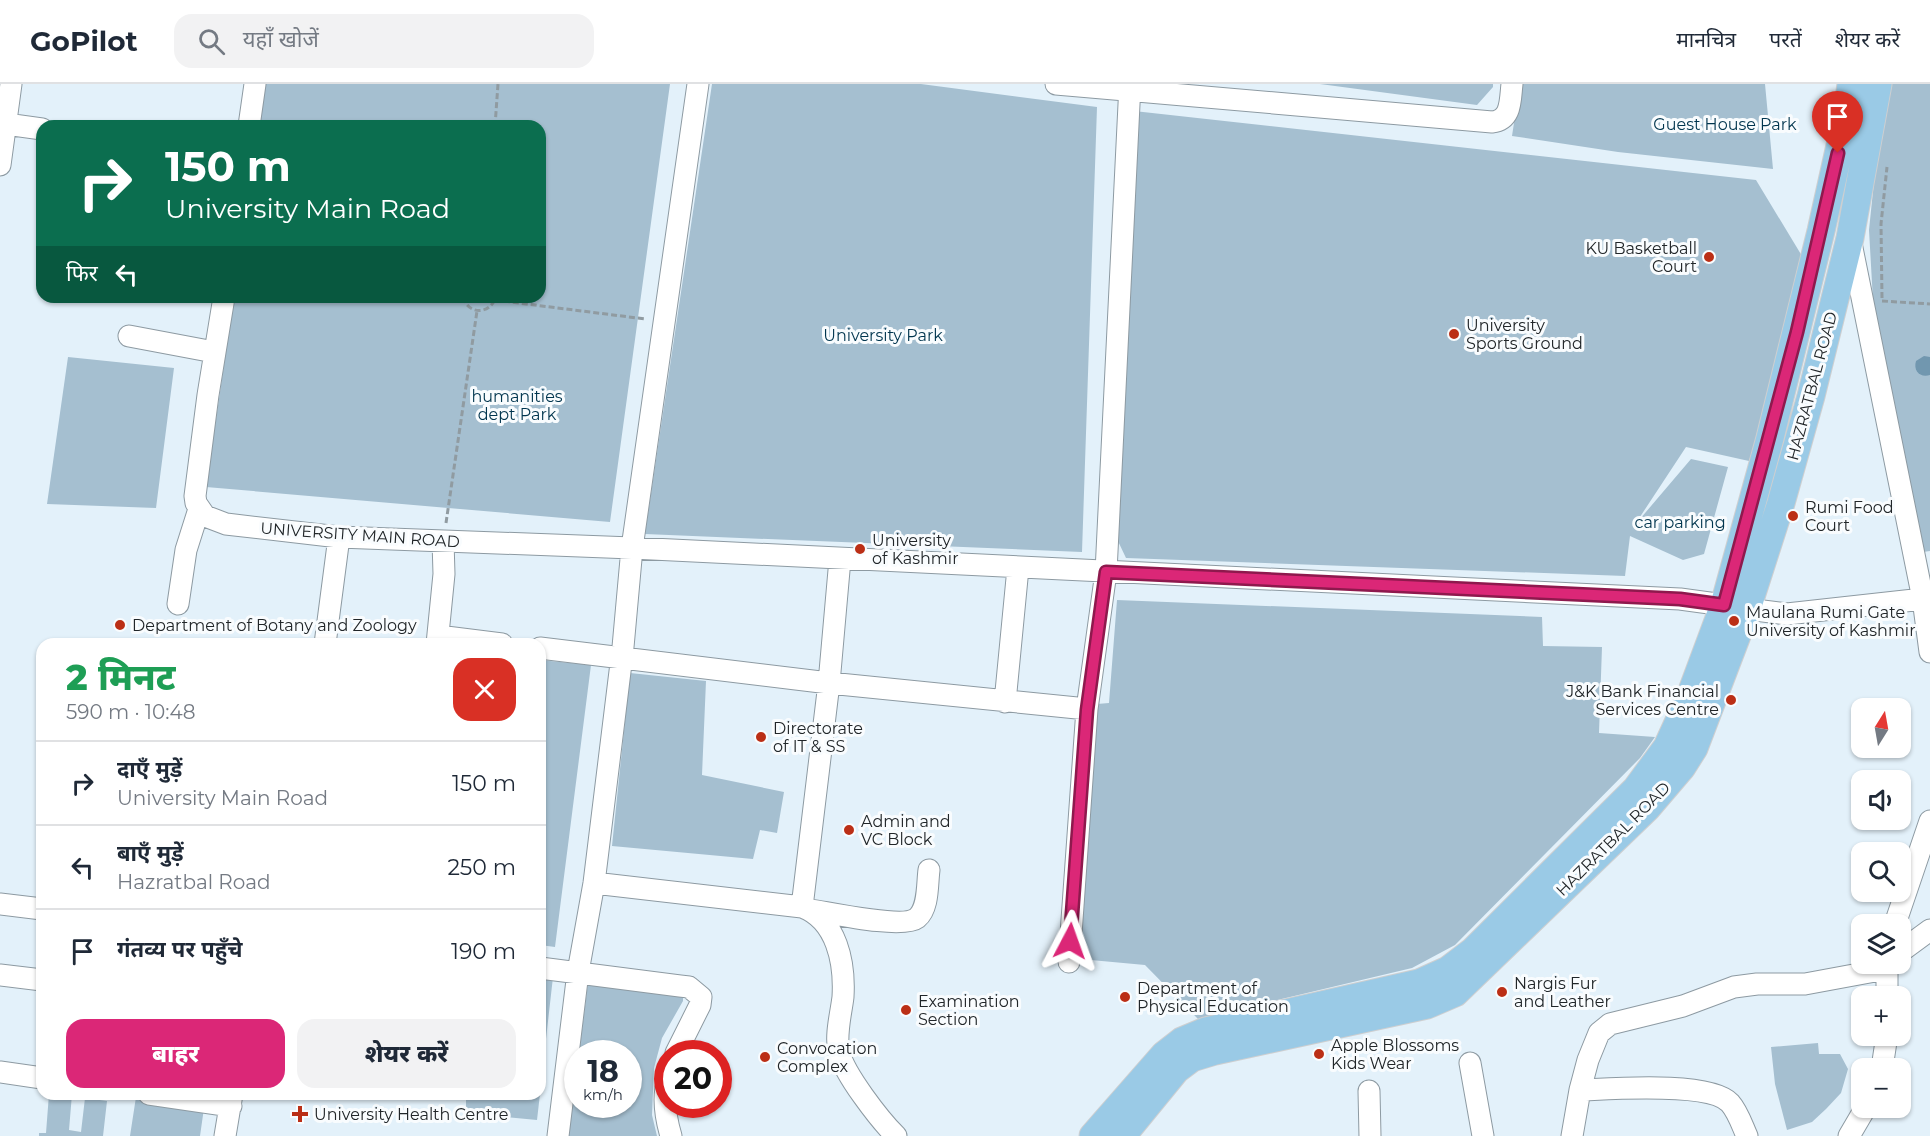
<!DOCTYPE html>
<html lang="hi">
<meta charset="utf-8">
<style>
:root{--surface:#fff;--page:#f2f2f3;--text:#1f2937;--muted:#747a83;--line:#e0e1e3;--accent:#db2777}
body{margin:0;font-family:Montserrat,"Noto Sans Devanagari",sans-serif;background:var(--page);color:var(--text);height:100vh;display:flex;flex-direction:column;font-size:22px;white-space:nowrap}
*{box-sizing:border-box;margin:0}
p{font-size:20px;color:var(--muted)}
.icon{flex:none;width:33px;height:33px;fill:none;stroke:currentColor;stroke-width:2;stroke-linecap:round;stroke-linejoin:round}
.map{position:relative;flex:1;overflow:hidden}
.side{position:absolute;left:36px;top:554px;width:510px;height:462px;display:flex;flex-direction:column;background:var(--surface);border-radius:18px;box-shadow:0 2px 4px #0004}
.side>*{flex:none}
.top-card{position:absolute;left:36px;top:36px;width:510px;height:183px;border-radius:18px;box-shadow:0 2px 4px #0004;background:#0b6e4f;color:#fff;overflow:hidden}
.needle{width:39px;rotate:11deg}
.tools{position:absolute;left:1851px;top:614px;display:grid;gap:12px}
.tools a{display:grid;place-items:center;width:60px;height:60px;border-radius:12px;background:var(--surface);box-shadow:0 2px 4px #0004;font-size:30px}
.speed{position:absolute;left:564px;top:956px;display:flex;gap:12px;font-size:30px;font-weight:700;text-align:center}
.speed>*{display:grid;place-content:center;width:78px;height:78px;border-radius:50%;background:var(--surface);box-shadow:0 2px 4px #0004;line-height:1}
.speed small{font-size:15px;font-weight:400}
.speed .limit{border:9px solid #d22;background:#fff;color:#111}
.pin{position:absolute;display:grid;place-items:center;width:51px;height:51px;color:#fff;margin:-62px -26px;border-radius:50% 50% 50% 0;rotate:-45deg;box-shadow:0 0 6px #0007}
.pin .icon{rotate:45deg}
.me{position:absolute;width:66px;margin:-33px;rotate:4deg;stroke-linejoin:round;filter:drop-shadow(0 0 4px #0008)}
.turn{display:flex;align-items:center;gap:21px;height:126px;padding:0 30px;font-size:27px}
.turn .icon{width:78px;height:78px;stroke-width:2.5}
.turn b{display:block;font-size:42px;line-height:51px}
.then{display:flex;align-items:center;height:57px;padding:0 30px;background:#0003;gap:12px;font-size:22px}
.round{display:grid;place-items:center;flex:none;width:63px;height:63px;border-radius:18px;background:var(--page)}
.summary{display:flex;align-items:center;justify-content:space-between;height:102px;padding:0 30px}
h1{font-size:36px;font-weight:800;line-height:45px;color:#1e9e55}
.button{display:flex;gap:12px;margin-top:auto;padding:12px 30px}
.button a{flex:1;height:69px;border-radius:18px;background:var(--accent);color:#fff;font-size:24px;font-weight:800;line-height:69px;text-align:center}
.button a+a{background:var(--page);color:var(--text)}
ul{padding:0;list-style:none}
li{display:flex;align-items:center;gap:18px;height:84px;padding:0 30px;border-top:2px solid var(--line)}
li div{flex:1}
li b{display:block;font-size:22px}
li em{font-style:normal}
header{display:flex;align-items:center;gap:36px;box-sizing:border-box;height:84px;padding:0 30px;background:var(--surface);border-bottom:2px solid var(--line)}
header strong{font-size:28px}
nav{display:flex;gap:33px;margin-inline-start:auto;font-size:21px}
.search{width:420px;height:54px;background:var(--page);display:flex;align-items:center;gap:15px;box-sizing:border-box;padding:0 21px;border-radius:18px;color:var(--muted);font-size:22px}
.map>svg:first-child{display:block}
</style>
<header>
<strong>GoPilot</strong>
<div class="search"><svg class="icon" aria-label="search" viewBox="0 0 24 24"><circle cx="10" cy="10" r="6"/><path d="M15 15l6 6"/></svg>यहाँ खोजें</div>
<nav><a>मानचित्र</a><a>परतें</a><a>शेयर करें</a></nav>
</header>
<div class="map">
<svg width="1930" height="1052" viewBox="0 0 1930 1052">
<rect width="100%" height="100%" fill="#e3f1fa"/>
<!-- green -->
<path fill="#a5bfd0" d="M265,0H670L610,438L206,403L234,213H540V42H259Z
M712,0H921L1097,23L1082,468L645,450Z
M1320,0H1493V3L1477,21Z
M1520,0H1765L1773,85L1618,68L1512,52Z
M1884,0H1930V467L1923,468L1874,234L1869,146Z
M1134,27L1756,96L1802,172L1765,328L1749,377L1686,363L1634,442L1691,375L1728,383L1704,470L1683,476L1630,452L1625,492L1126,474L1117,455Z
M68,273L174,284L156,424L47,420Z
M1117,516L1542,533L1543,562L1602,563L1599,649L1655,653L1640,674L1455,861L1412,884L1198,935L1145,881L1080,875L1097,620L1109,619Z
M540,576L591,581L555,863L540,861Z
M630,589L706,597L702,691L784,708L777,749L760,746L753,775L612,762Z
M540,892L553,893L540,1008Z
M588,899L683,908V917L662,954L654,984L652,1031L657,1052H568L577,981L578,1020H628V969H579Z
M1818,959L1819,970H1840L1848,985L1841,1009L1826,1025L1812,1038L1787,1046L1775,1000L1771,963Z
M49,1010H72L69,1046L81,1048L85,1014L107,1017L103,1052H39V1049H46Z
M466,1010H540L537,1036L466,1029Z
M136,1013L204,1024L200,1052H130Z"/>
<!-- water -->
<path fill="#7197af" d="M1924,272L1930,273V291C1920,294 1913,287 1916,277Z"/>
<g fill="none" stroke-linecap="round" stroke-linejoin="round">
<!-- minor casing -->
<g stroke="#8d9aa2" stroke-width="23">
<path id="minor" d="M1056,0L1492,38C1512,36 1510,16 1512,0
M6,40L42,45
M249,42L255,0
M0,81L11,0
M1851,159L1923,515L1930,568
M224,213L208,311L195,412L196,419L205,432L226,440L339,453L632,464L1680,515L1724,521
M129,252L214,268
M178,520L186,466L199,425
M1747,525L1787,530L1923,515
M438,552L502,560
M325,560L339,453
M437,560L444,490L443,457
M540,564L829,599L1087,625
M1005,618L1018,484
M594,799L802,823C837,836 845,879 843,913C841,930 835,951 839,968C844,990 880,1036 896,1052
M0,820L42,825
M802,823L829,599L840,475
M811,826C831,829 903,845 917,834C929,824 927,800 929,786
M1895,840L1930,737
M1900,868L1930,846
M1069,878L1087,625L1106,488L1130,0
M1887,879V912
M540,884L680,902L689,903L701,913L700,921L676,969
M0,891L42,896
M1470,979L1483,1052
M1882,984L1887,951
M0,988L42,994
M668,996C662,1014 666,1035 671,1052
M1580,1006C1610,1005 1710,997 1730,1019C1738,1028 1742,1041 1747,1052
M1369,1007L1370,1052
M149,1010L231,1022
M225,1052L232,1010
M558,1052L578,888L594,799L623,563L632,464L698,0
M1572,1052L1580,1006L1588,976L1599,949L1610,940L1683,922L1734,903L1757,900H1805L1886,885L1891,879
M1849,1052L1866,1023"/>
</g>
<!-- major casing -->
<g stroke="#cecfd0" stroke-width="29">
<path id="major" d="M1093,1052L1164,971L1182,957L1206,947L1419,899L1448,886L1473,867L1636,705L1667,663L1689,615L1724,521L1770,354L1821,147L1847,30L1851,0
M1122,1052L1176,986L1192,974L1215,967L1427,921L1455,909L1647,724L1682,683L1694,664L1747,525L1781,419L1811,312L1850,154L1878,0"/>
</g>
<!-- path -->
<path stroke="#909ba1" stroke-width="3" stroke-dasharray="6 3" stroke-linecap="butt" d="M495,42L498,0
M463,213C468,231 490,231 496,213
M1882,214L1881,140L1887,83
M495,216L645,235
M1882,217L1930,220
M446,439L477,227"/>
<!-- minor -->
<use href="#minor" stroke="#fff" stroke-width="21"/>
<!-- major -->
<use href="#major" stroke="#9acae6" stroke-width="27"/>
</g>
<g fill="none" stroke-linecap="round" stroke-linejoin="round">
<!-- route casing -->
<g stroke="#8e194d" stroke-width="15">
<path id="route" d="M1070,857L1087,626L1106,488L1680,515L1724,521L1797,248L1838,69"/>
</g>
<!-- route -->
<use href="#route" stroke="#db2777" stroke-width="10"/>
</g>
<!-- markers -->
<g fill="#bb2f16" stroke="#f9fcfe" stroke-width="2">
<circle cx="1709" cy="173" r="6"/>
<circle cx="1454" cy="250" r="6"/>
<circle cx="1793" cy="432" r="6"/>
<circle cx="860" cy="465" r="6"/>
<circle cx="1734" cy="537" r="6"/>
<circle cx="120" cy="541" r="6"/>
<circle cx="1731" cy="616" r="6"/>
<circle cx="761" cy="653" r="6"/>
<circle cx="849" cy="746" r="6"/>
<circle cx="1502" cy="908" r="6"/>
<circle cx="1125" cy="913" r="6"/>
<circle cx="906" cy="926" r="6"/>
<circle cx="1319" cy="970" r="6"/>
<circle cx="765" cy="973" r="6"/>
<path d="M297 1021h6v6h6v6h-6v6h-6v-6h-6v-6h6z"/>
</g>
<g text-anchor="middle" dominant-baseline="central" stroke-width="6" stroke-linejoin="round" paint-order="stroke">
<!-- park labels -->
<g font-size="16" fill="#00354e" stroke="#f9fcfe">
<text x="1725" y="40">Guest House Park</text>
<text x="883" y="251">University Park</text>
<text x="517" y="312">humanities<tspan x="517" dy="18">dept Park</tspan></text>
<text x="1680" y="438">car parking</text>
</g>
<!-- poi labels -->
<g font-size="16" fill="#212629" stroke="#f9fcfe" text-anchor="start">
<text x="1697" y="164" text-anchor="end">KU Basketball<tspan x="1697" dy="18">Court</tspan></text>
<text x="1466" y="241">University<tspan x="1466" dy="18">Sports Ground</tspan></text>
<text x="1805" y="423">Rumi Food<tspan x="1805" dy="18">Court</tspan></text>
<text x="872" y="456">University<tspan x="872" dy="18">of Kashmir</tspan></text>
<text x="1746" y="528">Maulana Rumi Gate<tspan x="1746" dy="18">University of Kashmir</tspan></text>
<text x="132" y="541">Department of Botany and Zoology</text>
<text x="1719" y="607" text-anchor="end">J&amp;K Bank Financial<tspan x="1719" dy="18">Services Centre</tspan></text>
<text x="773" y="644">Directorate<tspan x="773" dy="18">of IT &amp; SS</tspan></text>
<text x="861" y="737">Admin and<tspan x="861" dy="18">VC Block</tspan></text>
<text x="1514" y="899">Nargis Fur<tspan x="1514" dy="18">and Leather</tspan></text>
<text x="1137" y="904">Department of<tspan x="1137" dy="18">Physical Education</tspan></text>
<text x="918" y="917">Examination<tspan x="918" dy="18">Section</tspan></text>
<text x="1331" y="961">Apple Blossoms<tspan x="1331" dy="18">Kids Wear</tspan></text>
<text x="777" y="964">Convocation<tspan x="777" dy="18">Complex</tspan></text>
<text x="314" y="1030">University Health Centre</text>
</g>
<!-- street labels -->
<g font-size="16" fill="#212629" stroke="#f9fcfe">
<text transform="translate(1812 302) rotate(-75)">HAZRATBAL ROAD</text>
<text transform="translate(360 451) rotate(4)">UNIVERSITY MAIN ROAD</text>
<text transform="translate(1613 755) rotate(-45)">HAZRATBAL ROAD</text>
</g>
</g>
</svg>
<div class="tools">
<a><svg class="needle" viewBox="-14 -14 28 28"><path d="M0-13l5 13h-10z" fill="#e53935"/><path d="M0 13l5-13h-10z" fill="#747a83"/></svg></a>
<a><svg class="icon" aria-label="sound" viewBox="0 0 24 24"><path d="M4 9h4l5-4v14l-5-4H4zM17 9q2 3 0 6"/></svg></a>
<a><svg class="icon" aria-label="search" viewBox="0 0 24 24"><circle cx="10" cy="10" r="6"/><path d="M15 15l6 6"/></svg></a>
<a><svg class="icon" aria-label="layers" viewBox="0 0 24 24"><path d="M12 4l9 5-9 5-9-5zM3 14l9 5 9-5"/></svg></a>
<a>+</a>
<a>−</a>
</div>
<div class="speed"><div>18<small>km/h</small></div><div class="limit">20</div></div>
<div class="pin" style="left:1838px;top:69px;background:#d93025"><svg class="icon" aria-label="arrive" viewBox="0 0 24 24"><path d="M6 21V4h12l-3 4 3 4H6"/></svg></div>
<svg class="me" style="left:1070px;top:857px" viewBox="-20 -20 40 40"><path d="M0-17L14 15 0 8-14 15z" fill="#db2777" stroke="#fff" stroke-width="4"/></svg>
<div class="top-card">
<div class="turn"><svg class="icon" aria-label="right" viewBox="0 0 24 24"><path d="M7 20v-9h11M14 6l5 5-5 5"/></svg><div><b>150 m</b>University Main Road</div></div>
<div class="then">फिर<svg class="icon" aria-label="left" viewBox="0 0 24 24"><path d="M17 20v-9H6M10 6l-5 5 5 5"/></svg></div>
</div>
<section class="side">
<div class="summary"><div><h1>2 मिनट</h1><p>590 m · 10:48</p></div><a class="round" style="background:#d93025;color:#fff"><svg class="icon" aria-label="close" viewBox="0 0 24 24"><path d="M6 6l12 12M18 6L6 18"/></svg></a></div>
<ul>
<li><svg class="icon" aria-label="right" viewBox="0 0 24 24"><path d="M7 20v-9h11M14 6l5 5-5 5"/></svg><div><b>दाएँ मुड़ें</b><p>University Main Road</p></div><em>150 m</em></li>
<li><svg class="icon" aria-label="left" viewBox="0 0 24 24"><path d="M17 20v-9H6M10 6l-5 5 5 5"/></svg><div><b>बाएँ मुड़ें</b><p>Hazratbal Road</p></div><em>250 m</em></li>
<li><svg class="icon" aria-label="arrive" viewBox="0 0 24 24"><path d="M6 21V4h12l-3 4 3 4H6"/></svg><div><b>गंतव्य पर पहुँचे</b></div><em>190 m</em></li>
</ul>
<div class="button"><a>बाहर</a><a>शेयर करें</a></div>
</section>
</div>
